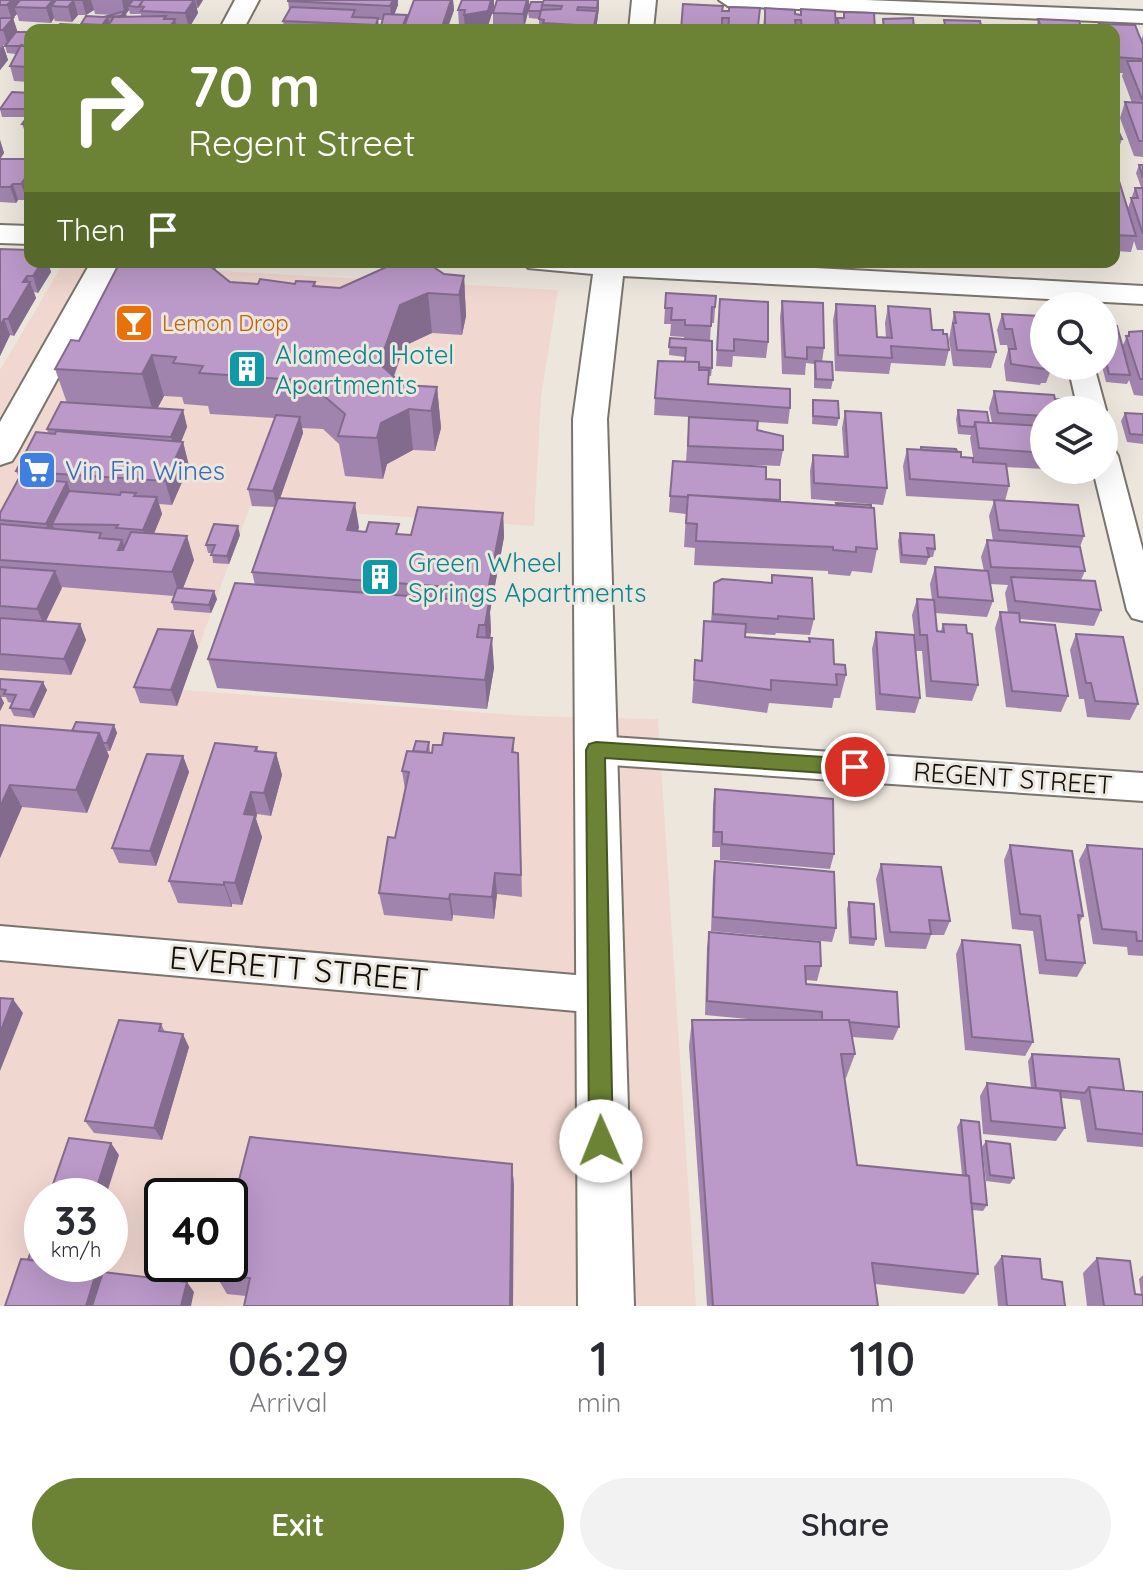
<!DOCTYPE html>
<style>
:root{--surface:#fff;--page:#f2f2f3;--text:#2b2b33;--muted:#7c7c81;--accent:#6c8335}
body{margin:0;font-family:Quicksand,sans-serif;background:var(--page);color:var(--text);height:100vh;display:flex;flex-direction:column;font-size:30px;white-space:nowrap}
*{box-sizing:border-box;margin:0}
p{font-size:26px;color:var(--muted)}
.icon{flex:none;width:44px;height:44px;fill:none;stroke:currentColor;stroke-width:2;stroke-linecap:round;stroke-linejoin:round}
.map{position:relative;height:1306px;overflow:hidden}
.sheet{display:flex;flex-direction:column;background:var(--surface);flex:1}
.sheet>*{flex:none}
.top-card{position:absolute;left:24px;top:24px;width:1096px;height:244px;border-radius:16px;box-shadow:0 8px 32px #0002;background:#6c8335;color:#fff;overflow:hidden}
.controls{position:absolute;left:1030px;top:292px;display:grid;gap:16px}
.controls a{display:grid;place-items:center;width:88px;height:88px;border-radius:50%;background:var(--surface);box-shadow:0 8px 32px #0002;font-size:40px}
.speed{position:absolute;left:24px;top:1178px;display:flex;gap:16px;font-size:40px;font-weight:700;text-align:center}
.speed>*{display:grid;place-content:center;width:104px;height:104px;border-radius:50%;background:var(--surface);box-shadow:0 8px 32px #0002;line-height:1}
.speed small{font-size:20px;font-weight:400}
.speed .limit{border:4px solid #111;border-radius:12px;background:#fff;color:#111}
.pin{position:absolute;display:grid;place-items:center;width:68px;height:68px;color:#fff;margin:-34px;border:4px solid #fff;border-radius:50%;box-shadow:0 2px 8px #0007}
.me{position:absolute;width:88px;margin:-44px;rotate:359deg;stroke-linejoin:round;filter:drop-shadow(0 0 6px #0008)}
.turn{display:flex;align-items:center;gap:28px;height:168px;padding:0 32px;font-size:36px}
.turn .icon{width:104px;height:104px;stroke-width:2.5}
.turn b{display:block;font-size:56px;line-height:68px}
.then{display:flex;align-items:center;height:76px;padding:0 32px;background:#0003;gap:16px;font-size:30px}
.eta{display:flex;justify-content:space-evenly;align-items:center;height:136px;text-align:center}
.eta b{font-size:48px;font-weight:600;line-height:56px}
.primary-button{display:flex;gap:16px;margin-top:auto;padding:16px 32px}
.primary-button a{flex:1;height:92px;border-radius:48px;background:var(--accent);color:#fff;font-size:32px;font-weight:600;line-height:92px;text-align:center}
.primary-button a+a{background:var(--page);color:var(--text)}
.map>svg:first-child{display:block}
</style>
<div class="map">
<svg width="1143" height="1306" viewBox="0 0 1143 1306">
<rect width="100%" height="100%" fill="#ece6dd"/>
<!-- commercial -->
<path fill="#f0d7cf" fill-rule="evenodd" d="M64,262L558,290L541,397L534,526L250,506L183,690L528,716L658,719L696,1306H0V370ZM42,1196H110V1264H42ZM162,1196H230V1264H162Z"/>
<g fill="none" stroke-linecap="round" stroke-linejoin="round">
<!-- minor casing -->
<g stroke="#79746c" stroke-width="4">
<path id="minor" d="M719,0H866L1143,11V23L728,6Z
M1068,366H1094L1106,410L1104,412L1078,410Z
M1104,447L1114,449L1118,456L1143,551V621L1132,618L1127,610L1093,470H1104Z
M596,736L1143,773V801L596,764L584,760L579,750L584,740Z
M0,926L599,977L613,982L618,995L613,1008L599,1013L0,960Z"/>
</g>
<!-- tertiary casing -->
<g stroke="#79746c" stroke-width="4">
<path id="tertiary" d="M235,0H259L243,30H219Z
M632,0H656L653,30H629Z
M0,225L30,226V244L0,243Z
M91,262H121L17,453L12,461L0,465V422Z
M524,262H705L1143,286V304L623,276L607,419L634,1306H578L573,419L593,274L528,268Z"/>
</g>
<!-- minor -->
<use href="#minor" fill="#fff" fill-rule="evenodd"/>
<!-- tertiary -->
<use href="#tertiary" fill="#fff" fill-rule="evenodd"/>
</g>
<!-- wall -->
<path fill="#a184ad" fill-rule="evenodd" d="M0,0H203L198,8H196L198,13L189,28H176L177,30H83L81,24L112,15L95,14L94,10L86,15H78L72,22L55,21L54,18L51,23L19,21L17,14L13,18L17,32H30V82L14,81L10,66L16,54L7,53L5,45H3L8,60L0,70ZM129,10L130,14H141V16H127L126,14Z
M288,0H398V5L394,14L407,19L414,0H453L454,10L447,30H380L383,20H378L379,30H280L284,27L283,21L289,10Z
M462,0H494V7L488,26L465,30V25H459L458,10Z
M529,0V7L531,2L599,8L596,30H496L497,28H493V13ZM528,12L529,18L539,19V28L524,27Z
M765,8L800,15L801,9L836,27L837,18H843L844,12L875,30H681L722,11L758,26L763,27Z
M1038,19L1082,30H1036Z
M1099,24L1141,40L1143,35V157L1134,156L1120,118L1125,102L1132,103L1122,76L1123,73H1114V30H1097Z
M30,93V132H25L22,124L27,117H2L0,109Z
M1114,122L1122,139L1114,162Z
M0,140L4,153L0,159H30V195L27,200H18L16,203L0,202Z
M1139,165H1143V187H1141L1136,173Z
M1114,168L1128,208L1135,188H1143V250H1137L1134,241L1131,252L1114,251Z
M0,249L30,262H48L51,272L38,293L34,292L36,298L14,336L10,335L0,356Z
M117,262H214L216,271L230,282L258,284H295L315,282L316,286L340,288L391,265L392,262H431V265L444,274L464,276L466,316L462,335L432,333L404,346L394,377L403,385L437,387L441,428L435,451L413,450L387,464L383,479L345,476L339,444L323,429L302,428L303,433L280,498L359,527L358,531L400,534L411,535L503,513L504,537L490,612L491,632L490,638L494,668L487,709L217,688L208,659L255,585L252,572L275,507L252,506L248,489L275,418L210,414L208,406L184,404L182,397L164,396L157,409L183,410L187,427L181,442H183L189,466L172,505L159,504L162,514L154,534L194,560L183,588L217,599L211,613L174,610L172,602L174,596L61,587L46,621L80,624L86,640L71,675L0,670V513L19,478L16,471L48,433L47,429L67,403L55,369L79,341L118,265Z
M666,293L716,296L714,323H711L710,341L712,368L711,376H709L708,384L790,408L788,424L757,422V430L783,450L780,466L723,464L766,479L780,501L877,549L872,573L852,571L850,576L828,574V571L694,565L695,548L684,547L686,514L669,512L673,461L686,462L689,417L654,415L655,398L685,362V357L669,355L670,338L684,339V337L670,336L671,324H664Z
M720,299L768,342L766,358L733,356L732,367L716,366Z
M782,301L824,348L822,362L833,380L831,389L814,388V364L806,363L805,375L782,374L780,317Z
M836,304L877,337L886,338L885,323L888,306L943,334L949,350L945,366L891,363L889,374L835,371L833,320Z
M954,312L996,352L991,368L953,366L949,339Z
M1002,314L1044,331L1040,342L1042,351L1052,367L1046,383H1041L1040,385L1006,381L1004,365L1008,350L1007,345H1000L997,330Z
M1104,326L1122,347L1129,332L1143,331V396L1134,395L1129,380L1127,384L1106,382L1102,366H1104Z
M994,391L1044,410V469L1006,467L1009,486L1005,501L1084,536L1080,547L1085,571L1081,580L1101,610L1094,626L1020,619V622L1068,696L1061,712L1006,707L995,628L1000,612L1008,613L1005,593L1008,585L990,584L993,601L987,617L935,613L937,631H941L943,624L967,633L978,685L972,701L926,697L922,651H916L912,615L917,599L932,600L930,584L935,567L984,571L981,557L987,540L993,541L989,516L994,501L906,496L903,466L907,449L920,450L921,447L957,452L961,457L974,462L970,438L971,435L958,434L956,419L958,410L992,423L989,408Z
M813,400L839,418L837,426L812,424Z
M845,411L887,488L883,505L811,499L810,471L813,455L844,457L842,428Z
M1125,413L1143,414V444L1127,442L1121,421Z
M900,533L935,549L933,557H929L926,565L900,563L898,541Z
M240,535L229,564L213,563L212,553H208L206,545Z
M772,575L814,619L810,635L776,633L775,635L745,633V637L809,642V638L846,675L840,698H834L832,708L769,703L767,713L692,703L695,660L701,661L704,621L711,622L714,583H771Z
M193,631L198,647L177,706L140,703L134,687Z
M876,632L920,698L915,713L876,710L872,649Z
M1076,634L1138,704L1130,720L1087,717L1084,699H1079L1070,650Z
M0,679L47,690L34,718L14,716L10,708L12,703L8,702L6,697H1L4,703L0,711Z
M0,725L72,731L114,725L117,733L110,751H107L109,756L87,813L22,807L0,858Z
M514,738V752L519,776L522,897L497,894L494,919L453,915L452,921L384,915L379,893L395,838L405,789L402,771L413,751L429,742L430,752L432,753L442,745Z
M257,747L258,751L276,753L282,775L271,816L257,814L256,819L262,837L242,905L232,904V907L178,903L169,881Z
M183,756L189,772L156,866L119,863L112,848Z
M715,789L834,854L830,869L720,860V847H712L713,805Z
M1010,845L1083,916L1079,924L1085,963L1077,977L1039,974L1033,931L1012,929L1004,860Z
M1087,845L1143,849V956L1128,955L1127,947L1093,944L1079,860Z
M715,861L836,928L832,942L711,931L713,876Z
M881,864L950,921L944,935H931L926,949L885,947L876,879Z
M849,902L876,939L874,946L849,944L847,909Z
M709,932L821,966L817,981L806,980V984L899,1027L893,1040L852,1037L855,1054L846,1078H845L857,1165L962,1175L957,1127L961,1120L987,1205L983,1211L972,1210L978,1274L964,1294L875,1284L878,1306H707L689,1046L692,1020H758L705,1015L707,947Z
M962,940L1033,1042L1025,1056L965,1050L956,954Z
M161,1024L165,1032L189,1047L162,1140L94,1133L85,1121Z
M1032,1054L1124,1090L1143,1092V1147L1087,1142L1080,1100L1061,1098L1065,1128L1056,1141L983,1134L980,1096L987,1083L1031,1088L1028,1061Z
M986,1141L1014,1178L1010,1184L986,1181L982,1147Z
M512,1164L514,1186L246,1296L227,1294L215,1274Z
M1002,1256L1042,1279L1065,1306H998L994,1267Z
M1097,1258L1135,1294L1141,1295L1139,1279L1143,1275V1306H1087L1083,1273Z"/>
<!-- shaded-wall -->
<path fill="#836b8d" d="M12,0H28L14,7L17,14L13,18L18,33L8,45L3,30L12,20L7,5Z
M53,0H68L51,6L54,18L51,23L46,8Z
M74,0L78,15L72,22L68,7Z
M82,0H91L94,10L86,15Z
M122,0H136L128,6L129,10L126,14L127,18H120L124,12Z
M194,0H195L198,13L189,28L185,13Z
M196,0H203L198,8Z
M393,0H398V5L392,21L390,6Z
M451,0H453L454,10L447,30H441Z
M491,0H494V7L488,26L465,30L464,15Z
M527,0H529V8L524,29L523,14Z
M598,0H599V8L596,30H594Z
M166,16L169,29L175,19L177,30H167L164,19Z
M108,17L110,25L106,30H104L102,25Z
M378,18L379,30H376V25Z
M3,45L8,60L0,70V49Z
M0,140L4,153L0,159Z
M30,171V195L27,200L21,184Z
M13,184L18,200L16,203L10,187Z
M42,262H48L51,272L38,293L33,276Z
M199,262H214L217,276Z
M27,276L29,284L30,282L36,298L14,336L8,319Z
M464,276L466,316L462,335L459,295Z
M428,293L432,333L404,346L389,389L387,407L382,356L400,305Z
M4,319L10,335L0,356V326Z
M152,355L164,396L154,415L142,374Z
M437,387L441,428L435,451L431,411Z
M409,409L413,450L387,464L383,479L377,438L381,423Z
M183,410L187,427L176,454L171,437Z
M300,417L303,433L277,507L273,491Z
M183,442L189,466L172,505L165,481Z
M67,482L73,498L52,524L56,533L52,540L46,524Z
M157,497L162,514L148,547L143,530Z
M355,503L359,527L351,554L347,530Z
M503,513L504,537L490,612L491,632L487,655L485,625L489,603L488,590Z
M238,526L240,535L229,564L227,556Z
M187,536L194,560L180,596L172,572Z
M122,540L131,563L118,550Z
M55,571L62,588L44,625L37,609Z
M214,591L217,599L211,613L209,605Z
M80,624L86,640L71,675L64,659Z
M193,631L198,647L177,706L171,690Z
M492,638L494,668L487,709L485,680Z
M43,682L47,690L34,718L30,710Z
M0,695L4,703L0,711Z
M114,725L117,733L110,751L107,743Z
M99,733L109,756L87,813L76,790Z
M276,753L282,775L271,816L264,793Z
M183,756L189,772L156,866L150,851Z
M10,785L22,807L0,858V807Z
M251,792L257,814L256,819L262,837L242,905L235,883L244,814Z
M495,873L497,894L494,919L492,897Z
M224,882L232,904V907L224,885Z
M450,894L453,915L452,921L449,899Z
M13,999L23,1013L0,1071V1033Z
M183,1034L189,1047L162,1140L154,1128Z
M111,1143L119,1155L106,1196H94Z
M512,1164L514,1186L513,1306H510Z
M98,1267L111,1282L104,1306H86Z
M187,1282L194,1292L191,1306H181Z"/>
<!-- building -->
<path fill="#bb99c9" stroke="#836b8d" stroke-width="2" d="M0,0H12L7,5H0Z
M20,0H53L46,8L14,7Z
M56,0H83H74L68,7L51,6Z
M133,0H143L139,7L128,6Z
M143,0H194L185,13L141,11L144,7L139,6Z
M288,0H393L390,6L288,1Z
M414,0H451L441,30H403Z
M462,0H491L488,11L464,15L465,10H458Z
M497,0H527L523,14L493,13Z
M544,0H598L597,8L578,7L577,10L597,11L594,26L543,23L544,20L539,19L541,10L561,9L562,6L542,5Z
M531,2H543L541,11H528Z
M683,4L723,6L722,11H729V7L760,8L758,26L765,27V8L795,10V14L801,15V9L835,11L836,30H802L801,20H795L796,30H728L729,18H722V30H681Z
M291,7L355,10L352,17L378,18L376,25L283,21Z
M125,11L121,16L108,17L102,25L81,24L86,16L104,17Z
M844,12L874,13L875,30H840L837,18H844Z
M384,14L407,15L401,30H380Z
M166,16L164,19H175L168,30H105L114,17Z
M0,18H13L3,30H0Z
M913,18L914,27H920V30H884L883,19Z
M1038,19L1079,21L1082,30H1042Z
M944,20L980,21L982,30H946Z
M60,24L78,25L74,30H55Z
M1099,24L1135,25L1143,45V59L1114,57V30H1101Z
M497,25L569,30H496Z
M984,26L1024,28V30H985Z
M282,27L325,29V30H280Z
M16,32H30V39L25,46H5Z
M30,39V67L10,66L21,45L25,46Z
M1127,61H1143V99H1142Z
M12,92L30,93V106L27,109H0Z
M1125,102L1143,103V141H1139Z
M28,116H30V125L22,124Z
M1114,122L1122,139H1114Z
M0,159H30V171L21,184H13L10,187H0Z
M1139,165H1143V178Z
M1114,168H1115L1136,236L1114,235Z
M1135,188H1143V234L1131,198H1138Z
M0,249L30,250V262H42L33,276H27L23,282H30L8,319H4L0,326Z
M120,262H205L230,282L258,284L260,279L295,284L296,281L315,282L313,286L340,288L391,265L392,262H426L444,274L464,276L459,295L428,293L400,305L382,356L385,357L382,366L403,385L437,387L431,411L409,409L381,423L377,438L338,436L345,414L316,389L294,387L296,380L199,373L203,366L173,363L176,357L152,355L142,374L55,369L71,340L79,341Z
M666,293L716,296L715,307H712L711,326L685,325V320H671L672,308H665Z
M720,299L768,302V342L734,339V351L717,350Z
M782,301L823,303L824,348L807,347V359L785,357Z
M836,304L875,306L877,337L892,338L888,306L930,309L932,330H943V334H947L949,350L891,346L892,358L838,355Z
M954,312L989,314L996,352L957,350L953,323H956Z
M1002,314L1041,316L1044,331L1038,330L1042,351H1044V366L1052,367L1044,366L1045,369L1011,364L1009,349H1016L1012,329H1005Z
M1104,326H1117L1130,375L1109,374L1104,354Z
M1143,331V379H1140L1126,336H1129V332Z
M670,338L712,341V368L699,367V362H685L686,348L669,347Z
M658,361L699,362V370H709L708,384L790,389V408L655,398Z
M815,361L832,362L833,380L816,379Z
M994,391L1054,395L1055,399L1066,400L1069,410H1044V416L998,413Z
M813,400L838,401L839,418L813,416Z
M61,402L183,410L171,437L47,429Z
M958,410L987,412L989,423L975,422L974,427L960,426Z
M845,411L881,413L887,488L814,483L813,455L848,457Z
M1125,413L1143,414V435L1130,434Z
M276,415L300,417L273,491L248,489Z
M689,417L758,421L757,430L783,436V450L688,446Z
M975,422L1044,426V453L979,448Z
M56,431L183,442L165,481L16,471L36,432L55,434Z
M921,447L956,449L957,452L921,450Z
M907,449L961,452V457L973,458V462L1006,464L1009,486L910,479Z
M673,461L766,467V479L780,480V500L688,495V497L670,496Z
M19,478L67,482L46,524L0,520V513Z
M69,491L120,495L121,492L136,493L134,496L157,497L143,530L116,528L118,525L52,524Z
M688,495L874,508L877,549L856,547V552L833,550V547L696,541L697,524L686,523Z
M278,498L355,503L347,530L366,532L369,522L399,524L396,534L411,535L418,507L503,513L488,590L252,572Z
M994,500L1078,505L1084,536L999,530Z
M836,503L871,505V508L837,505Z
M0,524L101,533L99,538L122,540L118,550H123L131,532L187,536L172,572L0,560Z
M214,524L238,526L227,556L211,555L215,545H206Z
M900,533L934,535L935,549L927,548L929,557L902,555Z
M987,540L1080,547L1085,571L991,567Z
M0,567L55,571L37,609L0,606Z
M935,567L988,571L993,601L938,597Z
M772,575L812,578L814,619L778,616V619L713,614L714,583L722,579L772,583Z
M1011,577L1095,581L1101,610L1015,601Z
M235,583L489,602L485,625H479L477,637L492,638L485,680L208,659Z
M177,588L214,591L209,605L172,602Z
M917,599L934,600L937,631L944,632L943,624L966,625L967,633L972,634L978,685L931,681L927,635H920Z
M1000,612L1019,613L1020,622L1055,625L1068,696L1012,691Z
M0,618L80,624L64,659L0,654Z
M704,621L746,624L745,637L810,642L809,638L833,640L834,664L845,665L846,675L836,674L837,685L771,680V690L694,680L695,660L702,661Z
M158,629L193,631L171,690L134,687Z
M876,632L914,635L920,698L880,694Z
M1076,634L1123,637L1138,704L1095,701L1091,683H1086Z
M0,679L43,682L30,710L10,708L16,695L4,694L6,690L0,689Z
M76,722L114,725L107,743H103L99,733L72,731Z
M0,725L99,733L76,790L10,785L0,807Z
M444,733L514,738L512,752L518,753L521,875L495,873L492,897L450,894L449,899L379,893L388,837L395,838L409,772L402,771L407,751L432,753L433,745H442Z
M416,741L429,742L427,752L413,751Z
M215,743L257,747L255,751L276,753L264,793L251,792L244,814L255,815L235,883L224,882V885L169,881Z
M147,754L183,756L150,851L112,848Z
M715,789L833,799L834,854L722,844V832H714Z
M1010,845L1072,851L1083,916L1078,915L1085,963L1046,960L1040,916L1020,914Z
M1087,845L1143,849V941H1137L1136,932L1102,929Z
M715,861L834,872L836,928L713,917Z
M881,864L941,867L950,921L929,920L931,934L890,932Z
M849,902L874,904L876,939L851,937Z
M709,932L820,942L821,966H805L806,984L897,992L899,1027L849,1022V1020H822V1012L707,1001Z
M962,940L1020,945L1033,1042L972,1037Z
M0,998L13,999L0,1033Z
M119,1020L161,1024L159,1031L183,1034L154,1128L85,1121Z
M692,1020H849L855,1054H841L857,1165L969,1176L978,1274L872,1263L878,1306H713Z
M1032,1054L1119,1059L1124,1090L1089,1087L1085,1093L1036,1088Z
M987,1083L1060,1091L1065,1128L991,1121Z
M1089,1087L1143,1092V1134L1096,1129Z
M961,1120L979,1122L987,1205L971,1203L969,1176L966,1175Z
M250,1137L512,1164L510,1306H244L250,1278L215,1274L218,1264H230V1215Z
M69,1138L111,1143L94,1196H49Z
M986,1141L1010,1144L1014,1178L990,1175Z
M42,1218V1261L28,1260Z
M1002,1256L1040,1259L1042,1279L1062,1282L1065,1306H1007Z
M1097,1258L1130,1261L1135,1294L1143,1295V1306H1104Z
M21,1259L42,1261V1264H70L98,1267L86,1306H5Z
M103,1272L187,1282L181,1306H92Z"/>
<!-- route -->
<path fill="#6c8335" stroke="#465522" stroke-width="2" d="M596,742L855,759L862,761L865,767L862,772L855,775L605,758L613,1141L610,1149L601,1153L593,1149L589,1141L586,750L589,744Z"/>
<!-- icons -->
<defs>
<g id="bar-square" transform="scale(2)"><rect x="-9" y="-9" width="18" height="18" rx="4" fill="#e8710a" stroke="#ece6dd"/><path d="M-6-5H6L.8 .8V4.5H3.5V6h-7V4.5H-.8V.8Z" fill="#fff"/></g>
<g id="building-square" transform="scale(2)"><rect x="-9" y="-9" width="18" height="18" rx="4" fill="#0f9aa8" stroke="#ece6dd"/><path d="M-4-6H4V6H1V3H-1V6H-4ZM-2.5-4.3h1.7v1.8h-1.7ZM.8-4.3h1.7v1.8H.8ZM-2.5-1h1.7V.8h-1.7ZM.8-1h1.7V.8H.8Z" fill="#fff"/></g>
<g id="supermarket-square" transform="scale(2)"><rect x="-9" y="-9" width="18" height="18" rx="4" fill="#3f7fe0" stroke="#ece6dd"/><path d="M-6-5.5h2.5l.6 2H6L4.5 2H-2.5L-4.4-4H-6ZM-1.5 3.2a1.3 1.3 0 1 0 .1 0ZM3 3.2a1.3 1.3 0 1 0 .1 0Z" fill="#fff"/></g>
</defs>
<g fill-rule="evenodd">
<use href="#bar-square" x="134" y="323"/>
<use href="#building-square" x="247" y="369"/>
<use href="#supermarket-square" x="37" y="470"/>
<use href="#building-square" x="380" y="577"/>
</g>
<g text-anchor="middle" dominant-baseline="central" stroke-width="6" stroke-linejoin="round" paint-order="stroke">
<!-- far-food labels -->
<g font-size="22" fill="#c56008" stroke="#ece6dd" text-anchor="start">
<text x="162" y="323">Lemon Drop</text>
</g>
<!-- culture labels -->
<g font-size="26" fill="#0d838f" stroke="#ece6dd" text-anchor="start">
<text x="275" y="354">Alameda Hotel<tspan x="275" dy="30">Apartments</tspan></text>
<text x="408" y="562">Green Wheel<tspan x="408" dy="30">Springs Apartments</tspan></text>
</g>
<!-- shop labels -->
<g font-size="26" fill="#366cbe" stroke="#ece6dd" text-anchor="start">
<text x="65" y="470">Vin Fin Wines</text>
</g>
<!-- street labels -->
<g font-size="26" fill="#0f0d0a" stroke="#ece6dd">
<text transform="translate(1013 778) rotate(4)">REGENT STREET</text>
</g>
<!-- near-street labels -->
<g font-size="32" fill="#0f0d0a" stroke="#ece6dd">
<text transform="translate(299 968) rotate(5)">EVERETT STREET</text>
</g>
</g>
</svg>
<div class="controls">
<a><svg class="icon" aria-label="search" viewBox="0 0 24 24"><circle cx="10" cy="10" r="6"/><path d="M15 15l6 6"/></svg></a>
<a><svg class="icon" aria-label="layers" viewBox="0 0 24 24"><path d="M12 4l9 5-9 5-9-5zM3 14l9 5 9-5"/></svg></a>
</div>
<div class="speed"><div>33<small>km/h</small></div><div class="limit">40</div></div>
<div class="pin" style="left:855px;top:767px;background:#d93025"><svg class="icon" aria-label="arrive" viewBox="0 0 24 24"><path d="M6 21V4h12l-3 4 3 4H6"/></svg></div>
<svg class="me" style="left:601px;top:1141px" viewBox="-20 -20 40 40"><circle r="19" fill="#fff"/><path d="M0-13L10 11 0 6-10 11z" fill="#6c8335"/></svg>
<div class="top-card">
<div class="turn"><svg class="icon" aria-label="right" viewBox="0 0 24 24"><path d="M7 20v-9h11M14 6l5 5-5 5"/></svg><div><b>70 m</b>Regent Street</div></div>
<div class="then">Then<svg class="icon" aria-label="arrive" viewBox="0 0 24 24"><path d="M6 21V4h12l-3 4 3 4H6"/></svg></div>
</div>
</div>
<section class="sheet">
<div class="eta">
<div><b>06:29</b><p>Arrival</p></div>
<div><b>1</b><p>min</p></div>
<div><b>110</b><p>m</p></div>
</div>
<div class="primary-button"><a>Exit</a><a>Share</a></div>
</section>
